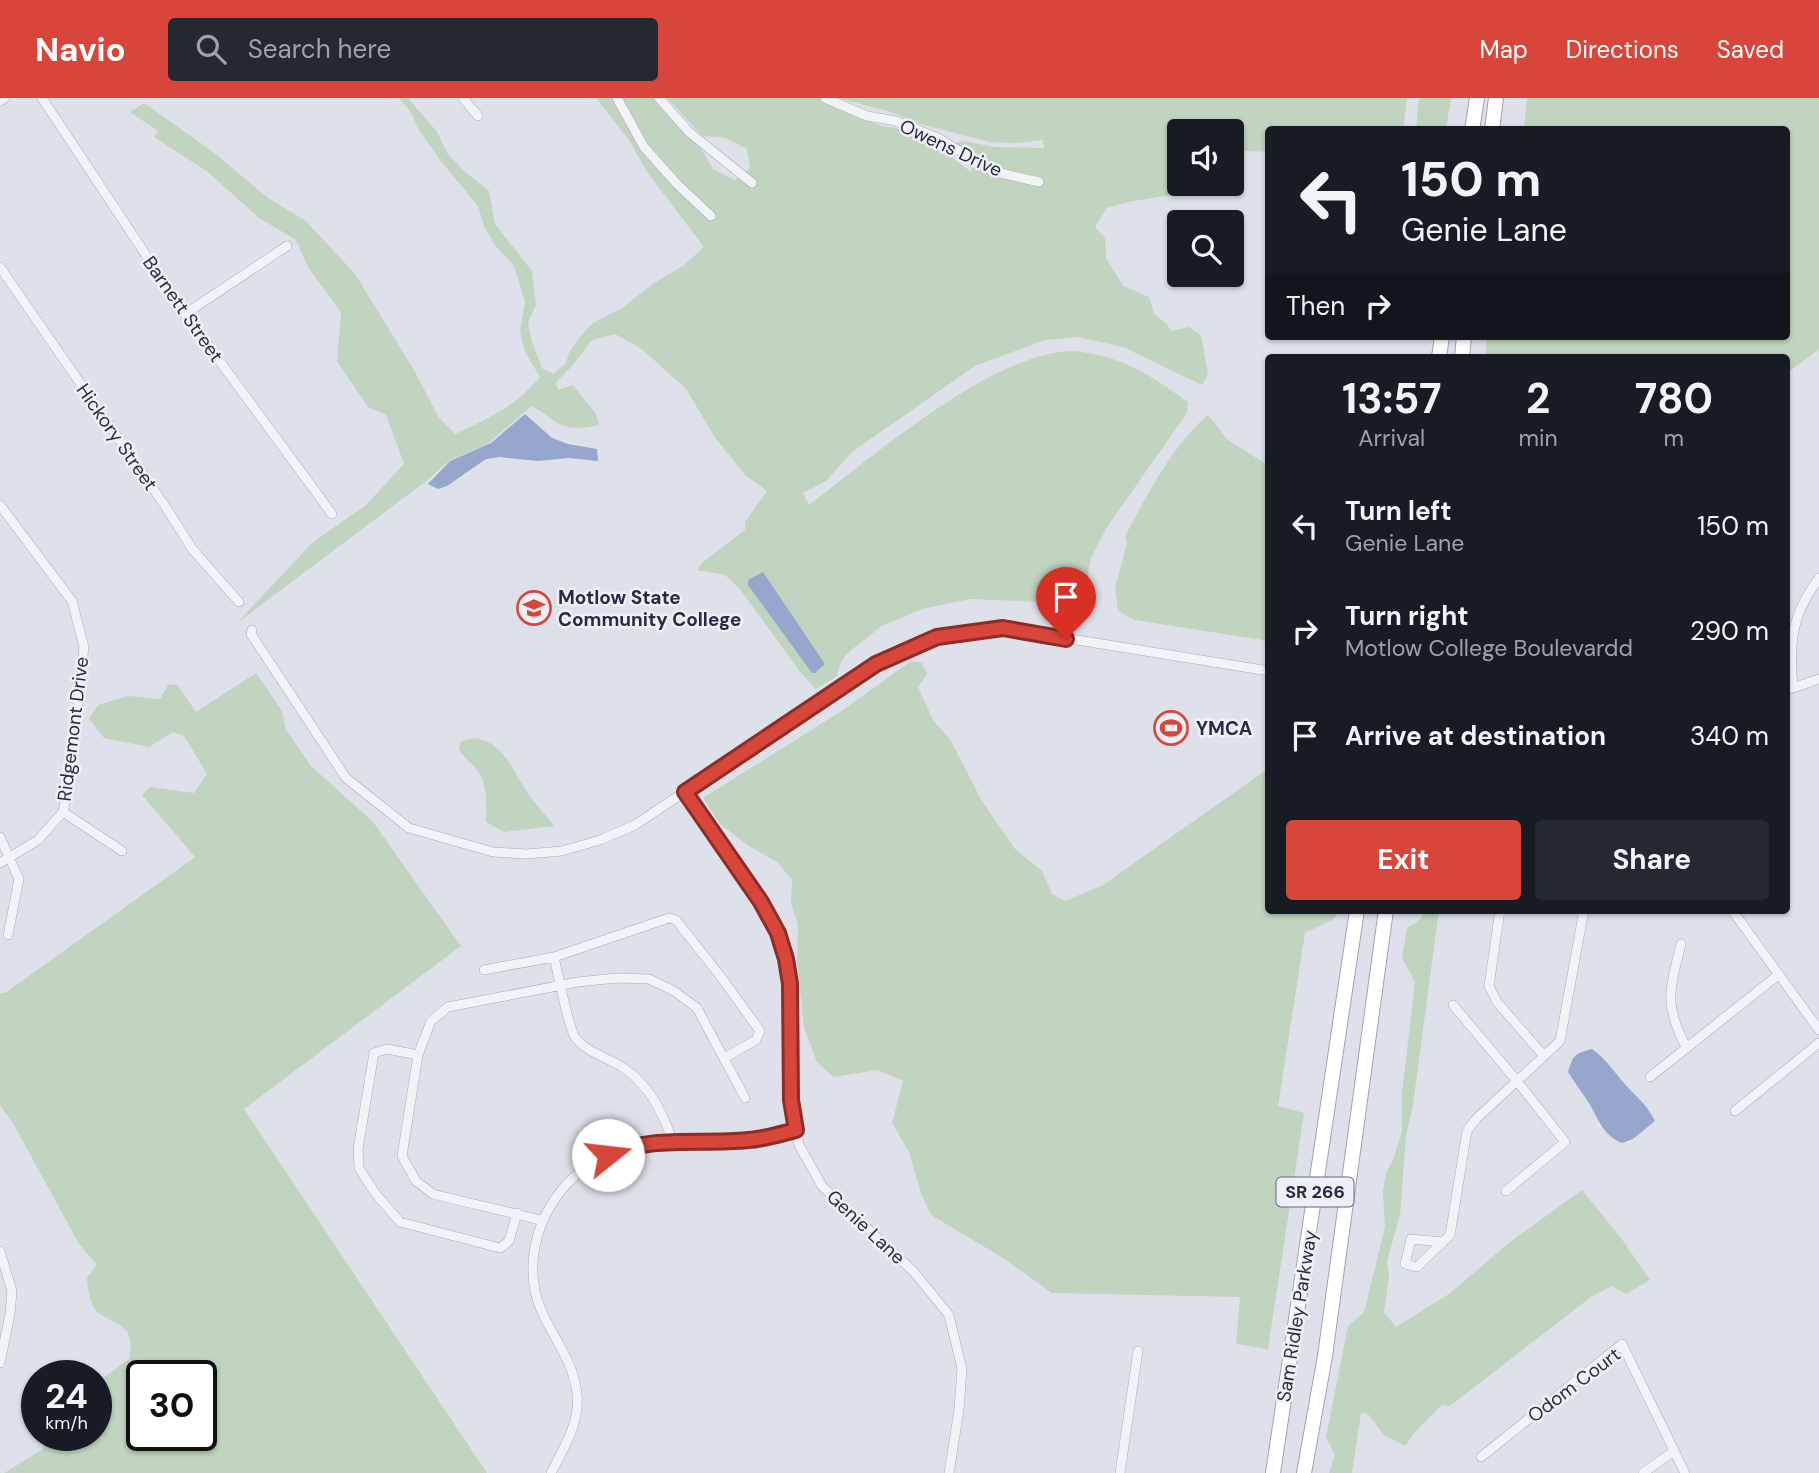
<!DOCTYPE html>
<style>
:root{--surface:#171b24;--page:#242831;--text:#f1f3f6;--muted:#9ea1a6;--accent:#d8453b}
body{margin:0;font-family:"DM Sans",sans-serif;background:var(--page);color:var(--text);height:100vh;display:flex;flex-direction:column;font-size:26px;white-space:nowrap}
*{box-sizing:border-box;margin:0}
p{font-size:23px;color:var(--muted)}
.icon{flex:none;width:38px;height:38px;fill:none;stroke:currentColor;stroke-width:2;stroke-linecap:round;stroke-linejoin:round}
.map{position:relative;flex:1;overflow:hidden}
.drawer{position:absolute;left:1265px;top:256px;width:525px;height:560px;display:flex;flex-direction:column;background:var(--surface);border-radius:7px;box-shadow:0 2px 5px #0004}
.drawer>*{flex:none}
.hud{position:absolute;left:1265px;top:28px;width:525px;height:214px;border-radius:7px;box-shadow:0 2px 5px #0004;background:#171b24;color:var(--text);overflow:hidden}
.controls{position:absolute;left:1167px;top:21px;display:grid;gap:14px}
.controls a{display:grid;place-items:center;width:77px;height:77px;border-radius:7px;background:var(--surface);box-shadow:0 2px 5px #0004;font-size:35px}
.speed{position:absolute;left:21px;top:1262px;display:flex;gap:14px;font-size:35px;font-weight:700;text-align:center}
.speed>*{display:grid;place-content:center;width:91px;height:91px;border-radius:50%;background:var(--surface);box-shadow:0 2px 5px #0004;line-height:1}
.speed small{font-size:18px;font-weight:400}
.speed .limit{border:4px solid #111;border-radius:10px;background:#fff;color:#111}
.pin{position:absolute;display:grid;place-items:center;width:60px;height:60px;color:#fff;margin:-72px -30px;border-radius:50% 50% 50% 0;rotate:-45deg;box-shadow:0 0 7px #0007}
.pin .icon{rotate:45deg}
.me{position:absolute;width:77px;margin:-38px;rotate:74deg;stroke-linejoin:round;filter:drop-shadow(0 0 5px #0008)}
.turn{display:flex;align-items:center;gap:24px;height:147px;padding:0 21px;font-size:32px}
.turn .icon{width:91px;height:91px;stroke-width:2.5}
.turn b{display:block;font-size:49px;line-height:60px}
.then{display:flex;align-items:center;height:66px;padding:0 21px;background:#0003;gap:14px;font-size:26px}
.eta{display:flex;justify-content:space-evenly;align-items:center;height:119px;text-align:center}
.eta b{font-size:42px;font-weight:700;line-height:49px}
.action{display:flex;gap:14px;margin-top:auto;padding:14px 21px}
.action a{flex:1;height:80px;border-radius:7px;background:var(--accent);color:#fff;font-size:28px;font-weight:700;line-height:80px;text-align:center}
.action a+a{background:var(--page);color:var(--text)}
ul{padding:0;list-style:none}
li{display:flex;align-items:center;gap:21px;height:105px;padding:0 21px}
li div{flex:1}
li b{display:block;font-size:26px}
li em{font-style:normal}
header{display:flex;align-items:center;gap:42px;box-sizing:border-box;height:98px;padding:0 35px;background:var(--accent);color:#fff}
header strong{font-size:33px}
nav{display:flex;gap:38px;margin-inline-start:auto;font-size:24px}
.search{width:490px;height:63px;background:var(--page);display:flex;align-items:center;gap:18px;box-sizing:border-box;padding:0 24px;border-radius:7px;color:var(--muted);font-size:26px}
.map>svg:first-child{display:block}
</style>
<header>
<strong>Navio</strong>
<div class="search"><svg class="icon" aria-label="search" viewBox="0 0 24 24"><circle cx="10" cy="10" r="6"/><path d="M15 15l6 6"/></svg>Search here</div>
<nav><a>Map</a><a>Directions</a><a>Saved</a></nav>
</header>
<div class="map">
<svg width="1819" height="1375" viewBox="0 0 1819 1375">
<rect width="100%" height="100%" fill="#dfe1ea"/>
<!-- green -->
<path fill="#c0d4c0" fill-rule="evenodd" d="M399,0H408L437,34L447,55L463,72L489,93L495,126L532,173L536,207L528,224L532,244L542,270L553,276L566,265L569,255L579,240L593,225L622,210L654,185L683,168L704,149L647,74L629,42L596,0H656L701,50L713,71L735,82L750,70L747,51L726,40L702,38L667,0H825L831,6L881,28L910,32L935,46L971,74L972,70L946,48L964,43L994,49L1044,50L1043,42L1016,45L990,44L920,26L888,13L837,0H1407L1403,31L1269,32V54L1245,53L1232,64V33H1180V86H1185L1177,96L1128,104L1107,110L1095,129L1105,140L1106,160L1123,188L1149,199L1154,216L1167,226L1171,233L1189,229L1201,237L1208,276L1202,287L1123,249L1078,239L1045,242L975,268L852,354L826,383L803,395L809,407C873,359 992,254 1073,253C1080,253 1087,255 1094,256C1132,264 1157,282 1188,304L1187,315L1107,429L1091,460L1083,506L970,501L922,511L882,528L850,553L841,563L837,578L816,591L800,574L740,491L725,477L697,472L704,463L745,432V424L767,393L745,377L714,338L686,291L642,251L615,236L592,242L573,267L556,284L558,292L573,287L596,316L599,327C562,335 561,326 532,308L486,347L450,362L425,384L237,525L312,445L366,407L404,366L386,317L368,309L337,263L341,214L309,171L296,142L259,120L208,74L154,39L158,33L130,14L144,5L212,53L268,100L306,123L355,176L414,272L439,320L455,336C489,320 516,308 540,279L525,254L520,233L525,204L514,168L494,146L484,128L478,108L440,62L419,32L410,13Z
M1419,0H1451L1446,31H1416Z
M1527,0H1819V251L1787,275V259H1485L1487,238H1787V32L1524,31Z
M1208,317L1228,342L1269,368V543L1135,522L1118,513L1115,490L1127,445L1125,438C1147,398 1173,346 1208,317Z
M911,563L922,565L927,576L918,589L933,622L951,643L982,703L1015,751L1042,773L1052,796L1065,803L1103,787L1269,670V812H1341L1332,822L1305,835L1278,1008L1304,1015L1268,1251L1236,1246L1240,1199L1052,1195L1003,1160L931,1117L921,1095L909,1054L892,1025L903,983L878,972L833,979L817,964L804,930L797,866L798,826L791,806L792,782L778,765L749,748L720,726L703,700L843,612Z
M256,575L282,613L286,632L311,668L373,724L461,848L244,1011L487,1375H4L43,1351L51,1337H96V1285L129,1261C135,1229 123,1230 100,1216C90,1210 88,1191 87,1180L97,1167L79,1146L14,1027L0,1007V895H5L195,759L142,697L150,689L194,695L207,676L184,638L173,634L149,649L104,640L89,621L98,607L128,598L160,601L168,587L177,586L196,614ZM142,1278H201V1337H142Z
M476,640C503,646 510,667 524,689C532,703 545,715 554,728L504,734L486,724C487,710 487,684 478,673C471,664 464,661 459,651L461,643Z
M1424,812H1439L1413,1007L1406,1038L1400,1117L1387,1163L1389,1178L1384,1214L1396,1229L1449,1196L1510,1144L1582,1092L1621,1140L1650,1182L1626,1196L1612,1188L1591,1199L1450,1308L1442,1307L1415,1334L1405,1348L1384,1337L1368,1316L1361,1315L1352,1375H1329L1335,1357L1326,1339L1348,1228L1364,1214L1385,1129L1383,1093L1386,1075L1393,1062L1402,1033V995L1415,884L1402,860L1407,830L1422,820Z"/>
<!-- water -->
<path fill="#97a6cc" d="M525,316L552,340L568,346L597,351L598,363L569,360L538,363L499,359L486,361L447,388L438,391L428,386L450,363L491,345Z
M763,474L825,566L815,575H812L748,487V482Z
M1592,951C1605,960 1613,972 1623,984C1634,997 1647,1006 1655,1023L1633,1041L1622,1045C1602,1037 1598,1019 1587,1002C1581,993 1574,984 1568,974C1573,957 1575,955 1592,951Z"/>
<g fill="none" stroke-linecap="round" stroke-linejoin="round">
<!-- street casing -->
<g stroke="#a8aab8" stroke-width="10">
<path id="street" d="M42,0L185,216L332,416
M463,0L478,18
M617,0L644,49L677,86L711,118
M659,0L689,34L752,85
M825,0L867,18L896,23L940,41L992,73L1039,84
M0,3L5,0
M0,169L165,408L193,452L239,504
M185,216L287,148
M0,407L72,503L84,549L70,678L63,714L38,742L0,765
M252,532L251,536L346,680L409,730L493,754L527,756L562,753L600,742L635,727L876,566L937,539L1003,530L1269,573
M1793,590C1789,544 1791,518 1819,480
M1787,592L1819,581
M685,694L761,804L778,835L790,886L791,1002L799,1047L822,1088L913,1173L949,1217L962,1271L959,1312L949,1375
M63,714L122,753
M0,739L19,781L8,837
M1500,812L1489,888L1497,904L1544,958L1560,943L1584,812
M1732,812L1819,932
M1681,846C1670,893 1663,904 1686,949
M484,872L554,859
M1453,907L1517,983L1565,1044L1506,1093
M418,957L387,951L374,955L358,1051L359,1070L375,1095L400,1124L500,1150L509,1143L517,1115
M1650,979L1778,877
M1735,1013L1819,945
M672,1043C664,1016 649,988 625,971C610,960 586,955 575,939C568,929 558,875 554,859L669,820L676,822L721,879L760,933L756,942L724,960
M541,1122L433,1096L416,1083L402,1058L418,957L431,923L448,909L578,884L617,880L649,881L674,893L697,910L745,1000
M1443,1144L1411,1141L1405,1166L1417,1169L1450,1137L1467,1033L1476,1021L1544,958
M0,1153L12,1193L10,1216L0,1265
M1481,1359L1622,1246L1685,1375
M551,1375C564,1350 580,1325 577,1296C573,1256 543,1230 535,1193C523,1131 563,1070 621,1051C662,1038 707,1047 749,1042C764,1041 780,1036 796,1032
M1120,1375L1138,1253
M1643,1375L1674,1353"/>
</g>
<!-- primary casing -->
<g stroke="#9ea2b6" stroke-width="16">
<path id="primary" d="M1472,32L1477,0
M1492,32L1496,0
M1439,259L1442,238
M1462,259L1464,238
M1273,1375L1357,812
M1304,1375L1325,1258L1386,812"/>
</g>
<!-- street -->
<use href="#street" stroke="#f2f3f7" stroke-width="9"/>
<!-- primary -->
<use href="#primary" stroke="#fff" stroke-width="14"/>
</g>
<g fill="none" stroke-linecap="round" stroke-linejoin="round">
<!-- route casing -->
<g stroke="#8c2d26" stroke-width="18">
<path id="route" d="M608,1057C652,1037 701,1047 748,1042C764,1041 780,1036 796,1032L791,1002L790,886L786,861L778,835L761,804L685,694L876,566L937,539L1003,530L1066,541"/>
</g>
<!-- route -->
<use href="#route" stroke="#d8453b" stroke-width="12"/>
</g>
<!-- icons -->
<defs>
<g id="university-ring" transform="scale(1.75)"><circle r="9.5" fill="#eff0f7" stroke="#d8453b" stroke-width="1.5"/><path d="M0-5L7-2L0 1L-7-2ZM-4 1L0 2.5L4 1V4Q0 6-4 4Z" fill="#d8453b"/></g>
<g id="stadium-ring" transform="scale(1.75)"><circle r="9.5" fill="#eff0f7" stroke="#d8453b" stroke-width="1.5"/><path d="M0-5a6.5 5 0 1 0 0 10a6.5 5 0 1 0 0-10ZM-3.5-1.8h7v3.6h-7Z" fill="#d8453b"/></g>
</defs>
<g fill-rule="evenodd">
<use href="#university-ring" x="534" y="510"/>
<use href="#stadium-ring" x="1171" y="630"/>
</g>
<g text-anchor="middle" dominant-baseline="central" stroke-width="5" stroke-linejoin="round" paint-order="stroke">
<!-- shield labels -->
<rect fill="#eff0f7" stroke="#636678" stroke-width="2" x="1276.5" y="1079.5" width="77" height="29" rx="5"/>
<g font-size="18" font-weight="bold" fill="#272b42">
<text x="1315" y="1094">SR 266</text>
</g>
<!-- street labels -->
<g font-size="19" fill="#272b42" stroke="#eff0f7">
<text transform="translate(951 50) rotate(25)">Owens Drive</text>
<text transform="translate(183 211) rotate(55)">Barnett Street</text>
<text transform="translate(117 339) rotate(55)">Hickory Street</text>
<text transform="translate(73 631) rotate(-83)">Ridgemont Drive</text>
<text transform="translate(866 1129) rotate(43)">Genie Lane</text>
<text transform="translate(1297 1218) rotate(-81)">Sam Ridley Parkway</text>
<text transform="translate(1574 1287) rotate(-37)">Odom Court</text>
</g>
<!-- poi labels -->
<g font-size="19" font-weight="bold" fill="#272b42" stroke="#eff0f7" text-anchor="start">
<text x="558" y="499">Motlow State<tspan x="558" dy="22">Community College</tspan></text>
<text x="1196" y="630">YMCA</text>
</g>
</g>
</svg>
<div class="controls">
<a><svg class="icon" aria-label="sound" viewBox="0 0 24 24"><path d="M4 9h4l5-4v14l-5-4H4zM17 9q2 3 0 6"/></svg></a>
<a><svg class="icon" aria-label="search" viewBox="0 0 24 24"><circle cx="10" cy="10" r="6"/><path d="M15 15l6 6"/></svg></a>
</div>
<div class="speed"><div>24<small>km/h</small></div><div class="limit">30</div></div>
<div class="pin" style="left:1066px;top:541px;background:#d93025"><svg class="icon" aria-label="arrive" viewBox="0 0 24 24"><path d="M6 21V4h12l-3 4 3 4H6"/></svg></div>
<svg class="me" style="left:608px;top:1057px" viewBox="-20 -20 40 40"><circle r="19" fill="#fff"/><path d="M0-13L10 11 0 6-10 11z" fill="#d8453b"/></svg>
<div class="hud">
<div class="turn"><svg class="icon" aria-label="left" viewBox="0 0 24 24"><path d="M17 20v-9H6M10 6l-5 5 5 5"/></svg><div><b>150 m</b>Genie Lane</div></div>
<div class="then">Then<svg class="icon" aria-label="right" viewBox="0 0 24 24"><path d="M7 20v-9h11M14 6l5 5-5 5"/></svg></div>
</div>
<section class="drawer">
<div class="eta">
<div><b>13:57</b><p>Arrival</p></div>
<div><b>2</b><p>min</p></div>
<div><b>780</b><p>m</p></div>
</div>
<ul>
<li><svg class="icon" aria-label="left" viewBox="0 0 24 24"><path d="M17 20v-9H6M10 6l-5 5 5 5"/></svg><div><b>Turn left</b><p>Genie Lane</p></div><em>150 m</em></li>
<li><svg class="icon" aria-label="right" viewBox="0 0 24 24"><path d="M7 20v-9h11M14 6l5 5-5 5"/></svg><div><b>Turn right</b><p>Motlow College Boulevardd</p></div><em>290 m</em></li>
<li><svg class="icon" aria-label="arrive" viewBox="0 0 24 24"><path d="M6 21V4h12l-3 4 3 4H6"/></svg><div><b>Arrive at destination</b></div><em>340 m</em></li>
</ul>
<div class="action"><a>Exit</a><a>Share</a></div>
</section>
</div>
